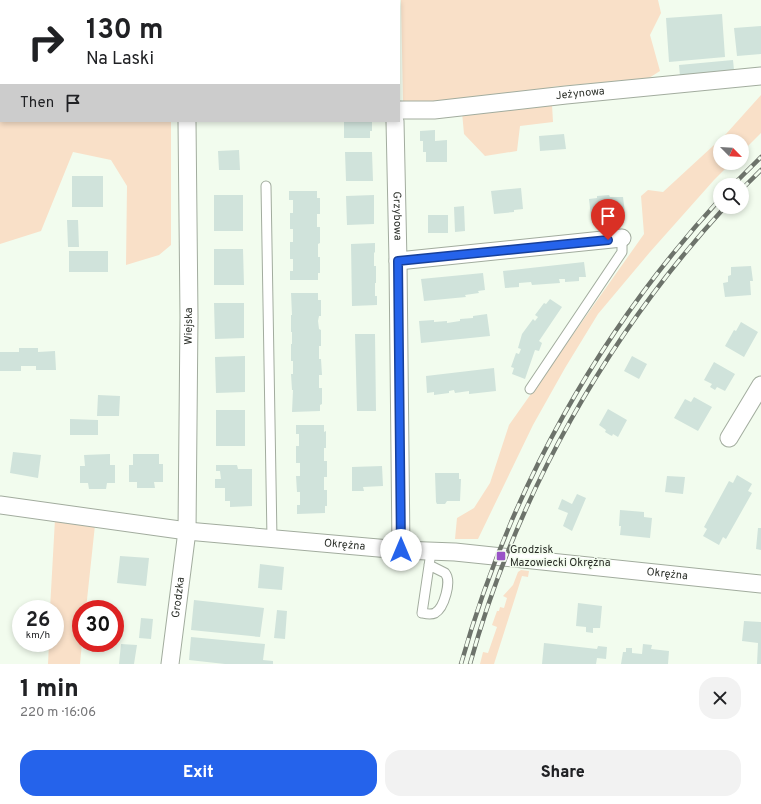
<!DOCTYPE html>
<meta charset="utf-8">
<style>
:root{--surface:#fff;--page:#f2f2f2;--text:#202124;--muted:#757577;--accent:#2563eb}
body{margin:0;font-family:Overpass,sans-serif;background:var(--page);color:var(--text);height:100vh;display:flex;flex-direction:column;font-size:15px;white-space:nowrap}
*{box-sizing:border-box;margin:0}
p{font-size:13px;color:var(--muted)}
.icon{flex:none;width:22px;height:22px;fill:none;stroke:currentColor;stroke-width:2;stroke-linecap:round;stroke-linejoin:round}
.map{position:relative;height:664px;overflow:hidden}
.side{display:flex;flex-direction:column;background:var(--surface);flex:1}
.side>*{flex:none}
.guide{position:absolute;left:0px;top:0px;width:400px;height:122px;box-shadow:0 2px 6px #0003;background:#fff;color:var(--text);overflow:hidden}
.needle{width:26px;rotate:114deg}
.buttons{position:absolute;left:713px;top:134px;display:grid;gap:8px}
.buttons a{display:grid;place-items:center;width:36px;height:36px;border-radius:50%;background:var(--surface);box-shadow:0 2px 6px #0003;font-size:20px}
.speed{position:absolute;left:12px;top:600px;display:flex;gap:8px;font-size:20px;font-weight:700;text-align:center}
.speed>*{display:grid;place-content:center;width:52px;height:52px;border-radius:50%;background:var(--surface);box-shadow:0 2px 6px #0003;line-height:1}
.speed small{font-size:10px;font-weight:400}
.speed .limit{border:6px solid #d22;background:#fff;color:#111}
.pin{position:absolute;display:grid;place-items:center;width:34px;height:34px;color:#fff;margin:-41px -17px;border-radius:50% 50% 50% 0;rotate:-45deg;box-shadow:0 0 4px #0007}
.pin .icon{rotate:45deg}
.me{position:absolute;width:44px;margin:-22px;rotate:0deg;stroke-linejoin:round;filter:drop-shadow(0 0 3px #0008)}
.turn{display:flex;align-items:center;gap:14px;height:84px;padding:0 20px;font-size:18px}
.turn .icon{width:52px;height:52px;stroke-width:2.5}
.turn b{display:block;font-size:28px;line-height:34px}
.then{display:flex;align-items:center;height:38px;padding:0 20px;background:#0003;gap:8px;font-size:15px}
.round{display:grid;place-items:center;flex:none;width:42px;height:42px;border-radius:16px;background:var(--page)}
.head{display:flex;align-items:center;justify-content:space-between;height:68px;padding:0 20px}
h1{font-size:24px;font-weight:800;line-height:30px}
.primary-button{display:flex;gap:8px;margin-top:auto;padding:8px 20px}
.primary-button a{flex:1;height:46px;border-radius:16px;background:var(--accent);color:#fff;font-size:16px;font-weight:800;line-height:46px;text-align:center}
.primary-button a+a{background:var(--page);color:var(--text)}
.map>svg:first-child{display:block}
</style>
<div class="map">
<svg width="761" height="664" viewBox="0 0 761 664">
<rect width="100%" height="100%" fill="#f2fcee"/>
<!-- green -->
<path fill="#f9e0c8" d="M0,0H172L1,1V121H171V245L159,255L126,265L127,186L111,160L73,152L41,231L0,244Z
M401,0H658L661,13L650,35L660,71L649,78L551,87L553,122L520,126L517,151L485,156L464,134L461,101H403Z
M761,95V133L742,152V141H720V163H731L714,180L650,252L598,314L565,368L533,425L478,539H455L457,518L474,508L490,483L509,425L644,234L641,196L648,190L663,192L726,134Z
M55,519L95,525L86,609H81V643H82L80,664H48L49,643H55V609H50Z
M521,570L529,571L528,577L522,576L494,664H480L483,652L488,653L497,627L492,625L497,611H499L500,607L504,608L507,598L503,596L513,585L518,572Z"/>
<!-- building -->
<path fill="#d0e3db" d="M722,14L725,57L669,62L666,18Z
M761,26V54L737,56L734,28Z
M733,60L734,70L680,76L679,65Z
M344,121H372V131H370V138H344Z
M435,130V141L447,140V162H426V152H423V141H420V131Z
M564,134L566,149L540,151L539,136Z
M239,150L240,170H219L218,151Z
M345,152H372L373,181H346Z
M72,176H103V207H72Z
M521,188L523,209L514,210V212L494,214L491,191Z
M289,191H317V198H320V214H317V227H320V243L318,244V257H320V273H318V280H290V271H293V259H290V242H293V229H290V213H293V200H289Z
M214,195H243V231H214Z
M374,195V224L347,225L346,196Z
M609,195L610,197H623L625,213L591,217L589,199L597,198V196Z
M464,206L465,231L455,232L454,207Z
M428,215H448V233H428Z
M67,220H78L79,247H68Z
M375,243V252L374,253V266H376V283H375V296H377V305L352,306L351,244Z
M214,249H243L244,285H214Z
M69,251H108V272H69Z
M584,262L586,277H579V281L565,282V279H559L560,283L532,285L531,282L519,283V287L505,288L503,271Z
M751,266L753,281H750L751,295L725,297L723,283L728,282V276L731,275V267Z
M483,273L485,290L478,291L479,293L465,295L466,297L424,301L421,279Z
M291,293H318V300H321V316H319L318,321L319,329L321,330V346H319V359H321L322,375H319V388H322V404L320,405V411L292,412L293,390H292L291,374H293V361H291V344H292V332H291V315H292Z
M550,299L562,307L539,341L542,343L539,351L535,350L525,379L512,374L514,368L511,367L516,353L519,354L521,349L518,348L522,334L533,319L535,321L538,317L535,315L544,303L546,304Z
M214,303H244V338L215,339Z
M487,314L490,336L421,343L419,321L434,320V322L447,321V323L460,321V319L473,318V316Z
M741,322L758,332L744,357L725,346L734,330L736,331Z
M355,334H375L376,411H357Z
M19,348H38V352L55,351L56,370H36V366H21V371H0V352H19Z
M245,356V392L216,393L215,357Z
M632,356L647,364L639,379L624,371Z
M714,362L735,374L725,391L717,387L715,390L710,387L712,384L704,380Z
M494,368L496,391L469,394V391L455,393L454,390L449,391V393L434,395V392L427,393L426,376Z
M98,395L120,396L119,416H97Z
M694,397L712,407L698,431L674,418L685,399L691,402Z
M608,409L627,420L618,437L613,434L612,436L610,435L605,432L606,430L599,425Z
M216,410H245V446H216Z
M70,419L98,420V435H70Z
M296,425H324V432L326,431V448H324V461H327V477H324V490H327V506H325V513L297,514V505H300V492H297L296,476H300V463H296V446H299V434H296Z
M13,452L41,455L38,478L10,473Z
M110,454V465H115V483H107L106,489H89L88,483H80V466H85L84,455Z
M133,454H159V464H163V482H154L155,488H137V482H129V465H133Z
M216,465H237L238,469H252V506L230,507V501H225V488H215V479H221L220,471H216Z
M382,466L383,486L363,487L364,491H352V467Z
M435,473H459V479H461L460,501H447L445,504H437L436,502Z
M737,475L752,484L748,491L752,493L726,539L723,537L719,545L703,536L707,529L704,527L729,481L733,483Z
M667,476L685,477L683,494L665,492Z
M577,494L586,498L572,531L563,526L568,513L558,509L562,499L572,504Z
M620,510L644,512V517L652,518L650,538L620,535L621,526H619Z
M758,528H761V550L756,549Z
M120,556L149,558L146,586L117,583Z
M260,564L284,567L282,590L258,588Z
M194,600L264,608L260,637L191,630Z
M578,603L602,606L600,628H593V633L586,632V627L576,626Z
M277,610L287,611L285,639L274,638Z
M141,618L153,619L151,639L139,638Z
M744,621L761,622V664H757L758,643L742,641Z
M191,637L265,644L263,660L273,661V664H225L189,660Z
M544,643L597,649L598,646L607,647L606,659L597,658L596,664H542Z
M121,644L137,645L134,664H119Z
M643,644L652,645L651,649L669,651L668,664H621L623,652H626V648H632V653L642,654Z"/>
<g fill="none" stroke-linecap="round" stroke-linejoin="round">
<!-- service casing -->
<g stroke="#a2ac9e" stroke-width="11">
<path id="service" d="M266,186L272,539
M530,389L622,252V238
M429,565L445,573C452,581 444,608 435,613C431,615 427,614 422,613L430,559L431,551"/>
</g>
<!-- minor casing -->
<g stroke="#a2ac9e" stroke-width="19">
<g id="minor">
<path d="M390,0V1"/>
<path d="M186,1V0"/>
<path id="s1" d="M399,110H434L566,95L761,76"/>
<path id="s2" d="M395,121L398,261L401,550"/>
<path d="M398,261L622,238"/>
<path d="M729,438L761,385"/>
<path id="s3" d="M0,505L187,531L401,550L455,552L761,584"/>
<path id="s4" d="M170,664L187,531L189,317L187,121"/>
</g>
</g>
<!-- service -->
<use href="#service" stroke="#fff" stroke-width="9"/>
<!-- minor -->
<use href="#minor" stroke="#fff" stroke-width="17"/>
<!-- rail casing -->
<g stroke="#6d736b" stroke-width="4.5">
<path id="rail" d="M733,185L761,157
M742,189L761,170
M461,664C510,490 598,332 720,199
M470,664C517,494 606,337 725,207"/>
</g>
<!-- rail -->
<use href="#rail" stroke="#f2fcee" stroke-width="3" stroke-dasharray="9" stroke-linecap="butt"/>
</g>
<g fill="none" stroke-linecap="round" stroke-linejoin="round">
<!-- route casing -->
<g stroke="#184099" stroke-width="10">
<path id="route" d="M401,550L398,261L608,240"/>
</g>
<!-- route -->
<use href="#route" stroke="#2563eb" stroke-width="7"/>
</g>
<!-- markers -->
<rect fill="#9953c7" stroke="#f2fcee" stroke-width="1.5" x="496" y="551" width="10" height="10" rx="2"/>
<g text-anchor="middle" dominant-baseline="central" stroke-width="3" stroke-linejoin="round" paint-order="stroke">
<!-- street labels -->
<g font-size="11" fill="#2b2f29" stroke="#f2fcee">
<text stroke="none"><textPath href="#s1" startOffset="182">Jeżynowa</textPath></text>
<text stroke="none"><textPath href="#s2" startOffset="95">Grzybowa</textPath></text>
<text stroke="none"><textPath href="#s4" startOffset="339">Wiejska</textPath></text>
<text stroke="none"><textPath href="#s3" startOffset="347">Okrężna</textPath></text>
<text stroke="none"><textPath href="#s3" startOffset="671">Okrężna</textPath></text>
<text stroke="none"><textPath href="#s4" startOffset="67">Grodzka</textPath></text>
</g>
<!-- poi labels -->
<g font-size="11" fill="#2b2f29" stroke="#f2fcee" text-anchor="start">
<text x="510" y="550">Grodzisk<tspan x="510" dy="13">Mazowiecki Okrężna</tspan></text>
</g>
</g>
</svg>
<div class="buttons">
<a><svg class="needle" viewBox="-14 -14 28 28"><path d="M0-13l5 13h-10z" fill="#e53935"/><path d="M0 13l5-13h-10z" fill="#757577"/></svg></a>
<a><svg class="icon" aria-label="search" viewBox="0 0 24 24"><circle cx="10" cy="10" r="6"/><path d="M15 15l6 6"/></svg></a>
</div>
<div class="speed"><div>26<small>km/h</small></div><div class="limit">30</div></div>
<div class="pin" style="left:608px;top:240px;background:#d93025"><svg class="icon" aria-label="arrive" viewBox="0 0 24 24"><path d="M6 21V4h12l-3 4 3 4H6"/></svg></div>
<svg class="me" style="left:401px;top:550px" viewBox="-20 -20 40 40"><circle r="19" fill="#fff"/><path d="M0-13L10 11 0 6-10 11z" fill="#2563eb"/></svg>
<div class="guide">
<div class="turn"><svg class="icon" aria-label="right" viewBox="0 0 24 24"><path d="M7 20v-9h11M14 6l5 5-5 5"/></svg><div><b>130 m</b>Na Laski</div></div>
<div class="then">Then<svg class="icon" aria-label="arrive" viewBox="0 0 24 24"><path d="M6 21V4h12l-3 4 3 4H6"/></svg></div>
</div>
</div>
<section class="side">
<div class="head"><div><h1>1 min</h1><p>220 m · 16:06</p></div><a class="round"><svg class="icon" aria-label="close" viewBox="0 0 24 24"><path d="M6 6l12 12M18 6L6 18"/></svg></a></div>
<div class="primary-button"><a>Exit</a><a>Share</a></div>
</section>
